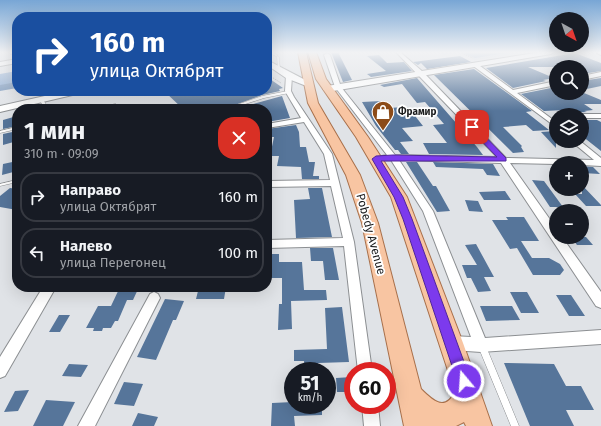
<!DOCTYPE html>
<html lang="ru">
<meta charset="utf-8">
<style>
:root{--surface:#171b24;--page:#20242c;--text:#f1f3f6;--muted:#9ea1a6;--line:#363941}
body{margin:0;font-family:"Fira Sans",sans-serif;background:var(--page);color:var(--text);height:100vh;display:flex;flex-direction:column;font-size:15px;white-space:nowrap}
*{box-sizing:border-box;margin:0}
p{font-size:13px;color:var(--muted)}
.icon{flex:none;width:22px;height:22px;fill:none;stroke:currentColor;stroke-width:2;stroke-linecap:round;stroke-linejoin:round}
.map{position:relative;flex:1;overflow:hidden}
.side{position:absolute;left:12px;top:104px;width:260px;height:188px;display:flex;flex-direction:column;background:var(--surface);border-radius:16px;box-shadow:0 4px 16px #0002}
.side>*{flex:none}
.hud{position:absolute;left:12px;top:12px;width:260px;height:84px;border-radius:16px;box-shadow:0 4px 16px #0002;background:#1a4fa0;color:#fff;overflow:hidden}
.needle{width:26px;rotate:140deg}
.tools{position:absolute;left:549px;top:12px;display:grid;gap:8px}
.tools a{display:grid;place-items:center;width:40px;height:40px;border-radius:50%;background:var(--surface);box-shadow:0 4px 16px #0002;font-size:20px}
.speed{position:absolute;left:284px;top:362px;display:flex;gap:8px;font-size:20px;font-weight:700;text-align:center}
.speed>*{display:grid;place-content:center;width:52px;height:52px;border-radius:50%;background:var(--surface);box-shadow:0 4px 16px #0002;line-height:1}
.speed small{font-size:10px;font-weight:400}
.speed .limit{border:6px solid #d22;background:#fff;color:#111}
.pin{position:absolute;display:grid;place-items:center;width:34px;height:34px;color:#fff;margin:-17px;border-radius:8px;box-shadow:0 2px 6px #0006}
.me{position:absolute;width:44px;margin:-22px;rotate:342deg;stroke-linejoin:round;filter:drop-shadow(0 0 3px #0008)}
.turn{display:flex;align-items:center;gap:14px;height:84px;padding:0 12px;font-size:18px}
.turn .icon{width:52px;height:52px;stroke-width:2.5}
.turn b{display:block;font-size:28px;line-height:34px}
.round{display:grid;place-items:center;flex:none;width:42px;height:42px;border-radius:16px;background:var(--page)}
.head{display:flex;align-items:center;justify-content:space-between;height:68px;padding:0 12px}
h1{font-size:24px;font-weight:700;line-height:30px}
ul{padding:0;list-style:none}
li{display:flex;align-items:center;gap:12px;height:50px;margin:0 8px 6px;padding:0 4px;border:2px solid var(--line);border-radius:16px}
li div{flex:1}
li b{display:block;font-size:15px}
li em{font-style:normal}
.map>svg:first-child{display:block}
</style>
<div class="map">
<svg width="601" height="426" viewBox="0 0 601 426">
<rect width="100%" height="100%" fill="#e0e3e7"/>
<!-- built -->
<path fill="#d1d9e3" d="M439,52H528L475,60L460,53L443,55Z"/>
<!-- green -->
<path fill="#99b3d3" d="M461,52H514L475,58Z"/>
<!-- forest -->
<path fill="#88a9d2" d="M17,71V87L0,90V74Z"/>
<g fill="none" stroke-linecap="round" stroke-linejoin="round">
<!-- river -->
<path fill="#7191b8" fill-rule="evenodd" d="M17,82V88L0,91V85Z"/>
</g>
<!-- building -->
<path fill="#56759a" d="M331,52H338L352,80L343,82Z
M575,53L601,63V71L582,74V67H528L554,78L543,80L546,81L513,88L486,68Z
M379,55L387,63L404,62L412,71L371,77L367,74L386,71L367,56Z
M460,56L471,62L427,69L421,63L418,65L413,62Z
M474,69L532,111L526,112L549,130L533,131L526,125L503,127L522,146L521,147L524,152L513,153L434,75Z
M267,77L283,88L279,89L280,91L262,95L224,109H206L205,104L183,109L164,91H267Z
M417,78L477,147L483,155L429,154L423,143H447L433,125L444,124L425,102L417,103L402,84L384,87L380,85Z
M601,78V86L582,90V81Z
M556,87V93H564L570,96L584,93L601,100V104H584L593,110L584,111L587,112L567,113L564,110L544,111L521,94Z
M282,96L290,118L267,122V109H235Z
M381,101L386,108L408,107L423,126L402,128L413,141L400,142L409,154H401L398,150H395L376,126L362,102Z
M17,116V126L3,129V120Z
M582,120H597L601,122V151L582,136Z
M296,125L299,132L300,147H306L309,162H315L313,176H319V179H302L301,167L277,166L279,156H270L274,137H267V129Z
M17,131V141L3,145V134Z
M556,131V148L541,132Z
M17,161V171L2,175L3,164Z
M406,162H417L433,186H436L450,211L437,212Z
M433,162L493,164L500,176L487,175L483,169L436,167Z
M582,166L593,167L600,174L582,173Z
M532,180L544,181L563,207H550Z
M582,185L601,205V206H586L575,194H582Z
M10,188L17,189V210L0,207V196Z
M308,188H322L332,237L296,238L294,200L310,199Z
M505,191L511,200H484L479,192Z
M465,200L478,201L483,212L469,211Z
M506,217H524L539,241H521L532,258H549L560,264L564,270L560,275H533L517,248L510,249L492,220H508Z
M571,237H586L593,245H577Z
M476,244L494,277H484L491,291L478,292L471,278H467L462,265H477L465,245Z
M310,248H333L339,280H325L323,261H311Z
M269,254H279V262H302L304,290H326L327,300L291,301L292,329L278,330L279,304H282V278H268Z
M120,287H139L133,300H127L118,321H115L111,328H103L102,331H93L94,328H86L98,306H111Z
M199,287H226L224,299H196Z
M510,292H527L539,313H521Z
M556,295H571L585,316H569Z
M165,299L184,301L176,320H173L156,360L137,357Z
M480,306H512L520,320L486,321Z
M342,307L349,362L318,363L319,371H305L304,361H294V350L327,349L325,308Z
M59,315H70L60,332H49Z
M504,363L554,364L566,386H581L594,410H566L574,426H530Z
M69,364L88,365L81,377L62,376Z
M352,377L353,392H337L336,378Z
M124,382L143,384L134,406L114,404Z
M29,390L18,411L4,412L15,391Z
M46,400L75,402L63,426H33Z
M293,402V405H322V415L294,416L295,426H271L272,403Z
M138,413L158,417L154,426H132Z"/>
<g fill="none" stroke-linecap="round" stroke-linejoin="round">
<!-- lane casing -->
<g stroke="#8c8f92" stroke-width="1">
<path id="lane" d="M268,52H270L278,55L276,56Z
M278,56L279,57L280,70L279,71L278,70L277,57Z
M288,91H289V93L264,98L230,109H225L262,96Z
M40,98H42L49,109H45L39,99Z
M115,104H116V106L102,109H95Z
M17,127V129L0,133V131Z
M17,180V182L0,186V184Z
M482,343L485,344L519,426H511L478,346L479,344Z"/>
</g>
<!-- street casing -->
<g stroke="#8c8f92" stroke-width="2">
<path id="street" d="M396,52H400L423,72L506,158L594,160L571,141H580L601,158V166L582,165V163L556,164L510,163L556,228V237H562L601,292V308L596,306L501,163L399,160L433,211L485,338L601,330V344L481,352L452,350L447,348L445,343L447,338L452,336L471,337L423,211L391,160L376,161L372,159L376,157L387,155L335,87L324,55L327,53L330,55L341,87L395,155L497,157Z
M597,52H601V55L597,53Z
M17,59V63L0,66V62Z
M472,63H476L513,90L556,81V85L517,93L556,122V127L472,65Z
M601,72V76L582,80V76Z
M289,74L292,76L291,91L294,97L332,154L354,242L372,371H358L344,246L267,248V240L343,238L331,186L267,187V181L330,180L324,154L304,122L267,128V124L301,118L285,91L286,76Z
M582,114H601V118H582V115H579Z
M43,287H56L5,376L0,378V357Z
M154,292L158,294L160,298L95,426H78L150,294Z
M362,405H378L380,426H364Z"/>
</g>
<!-- secondary casing -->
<g stroke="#8c8f92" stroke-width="2">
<path id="secondary" d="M10,52H17V54H11Z
M541,52H554L551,54L327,92L323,89L327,86Z
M267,60L313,84L309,87L286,78L267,65Z
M67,91H82L81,93L0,112V106Z"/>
</g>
<!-- primary casing -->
<g stroke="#a8704b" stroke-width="2">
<path id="primary" d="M298,52H306L318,103L360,175L378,223L421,389C433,401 445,412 455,392L391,197L356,137L316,79L308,52H316L326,79L368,137L407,197L463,343L492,426H466L464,422L456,426H404L362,223L346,175L308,103Z"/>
</g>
<!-- path -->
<path stroke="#86898b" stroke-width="1" stroke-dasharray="1 1.5" stroke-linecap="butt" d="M459,52L473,58
M267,74L281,83
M86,94L99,91"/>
<!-- lane -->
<use href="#lane" fill="#fff" fill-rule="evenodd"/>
<!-- street -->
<use href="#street" fill="#fff" fill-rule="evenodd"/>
<!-- secondary -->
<use href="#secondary" fill="#fff" fill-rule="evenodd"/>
<!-- primary -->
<use href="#primary" fill="#f8c5a2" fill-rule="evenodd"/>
</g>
<!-- sky -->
<linearGradient id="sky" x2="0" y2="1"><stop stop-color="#78a6d5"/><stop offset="0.47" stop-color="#f1f2f4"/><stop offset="1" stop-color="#f1f2f4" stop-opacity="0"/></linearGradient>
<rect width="601" height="111" fill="url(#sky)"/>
<!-- route -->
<path fill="#7c3aed" stroke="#51269a" d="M470,126H475L506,158V161H381L403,197L412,219L471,381L469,386L464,388L459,386L457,381L403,219L394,197L372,159L376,156L393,155L497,157L470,129Z"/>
<!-- icons -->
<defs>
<g id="shop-pin" transform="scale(1.15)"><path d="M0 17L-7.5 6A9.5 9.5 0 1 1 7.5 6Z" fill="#8c4b18" stroke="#fff"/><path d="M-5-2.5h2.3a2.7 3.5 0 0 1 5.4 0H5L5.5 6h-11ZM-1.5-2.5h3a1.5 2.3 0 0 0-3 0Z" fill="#fff"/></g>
</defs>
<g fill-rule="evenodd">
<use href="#shop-pin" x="383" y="112"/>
</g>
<g text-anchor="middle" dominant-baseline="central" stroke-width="3.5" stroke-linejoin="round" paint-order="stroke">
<!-- far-poi labels -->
<g font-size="10" font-weight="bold" fill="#1a1b1c" stroke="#fff" text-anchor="start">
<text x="398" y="112">Фрамир</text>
</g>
<!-- street labels -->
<g font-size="12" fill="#1a1b1c" stroke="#fff">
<text transform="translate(371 234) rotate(75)">Pobedy Avenue</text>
</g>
</g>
</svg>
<div class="tools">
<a><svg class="needle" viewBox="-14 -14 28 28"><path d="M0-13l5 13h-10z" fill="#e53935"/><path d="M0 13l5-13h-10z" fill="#9ea1a6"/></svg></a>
<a><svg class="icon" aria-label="search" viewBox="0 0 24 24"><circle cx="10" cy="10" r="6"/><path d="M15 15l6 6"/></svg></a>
<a><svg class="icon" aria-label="layers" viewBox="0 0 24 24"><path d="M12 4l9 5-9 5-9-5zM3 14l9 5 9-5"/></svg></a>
<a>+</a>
<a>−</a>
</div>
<div class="speed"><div>51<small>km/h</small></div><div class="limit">60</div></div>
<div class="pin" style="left:472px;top:127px;background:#d93025"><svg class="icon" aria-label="arrive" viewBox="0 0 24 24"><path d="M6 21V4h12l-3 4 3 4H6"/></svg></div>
<svg class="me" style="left:464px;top:381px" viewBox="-20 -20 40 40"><circle r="17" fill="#7c3aed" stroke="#fff" stroke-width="3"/><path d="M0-11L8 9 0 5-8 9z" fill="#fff"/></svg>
<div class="hud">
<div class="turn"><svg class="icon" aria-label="right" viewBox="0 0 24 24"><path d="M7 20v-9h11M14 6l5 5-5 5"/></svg><div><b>160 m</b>улица Октябрят</div></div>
</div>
<section class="side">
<div class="head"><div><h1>1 мин</h1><p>310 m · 09:09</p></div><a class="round" style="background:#d93025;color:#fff"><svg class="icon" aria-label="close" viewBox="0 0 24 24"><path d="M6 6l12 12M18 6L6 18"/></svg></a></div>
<ul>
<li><svg class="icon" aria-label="right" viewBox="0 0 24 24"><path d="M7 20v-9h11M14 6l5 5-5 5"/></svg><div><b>Направо</b><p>улица Октябрят</p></div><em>160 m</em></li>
<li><svg class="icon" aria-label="left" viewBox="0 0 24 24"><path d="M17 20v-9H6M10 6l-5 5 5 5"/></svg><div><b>Налево</b><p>улица Перегонец</p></div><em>100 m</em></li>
</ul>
</section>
</div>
